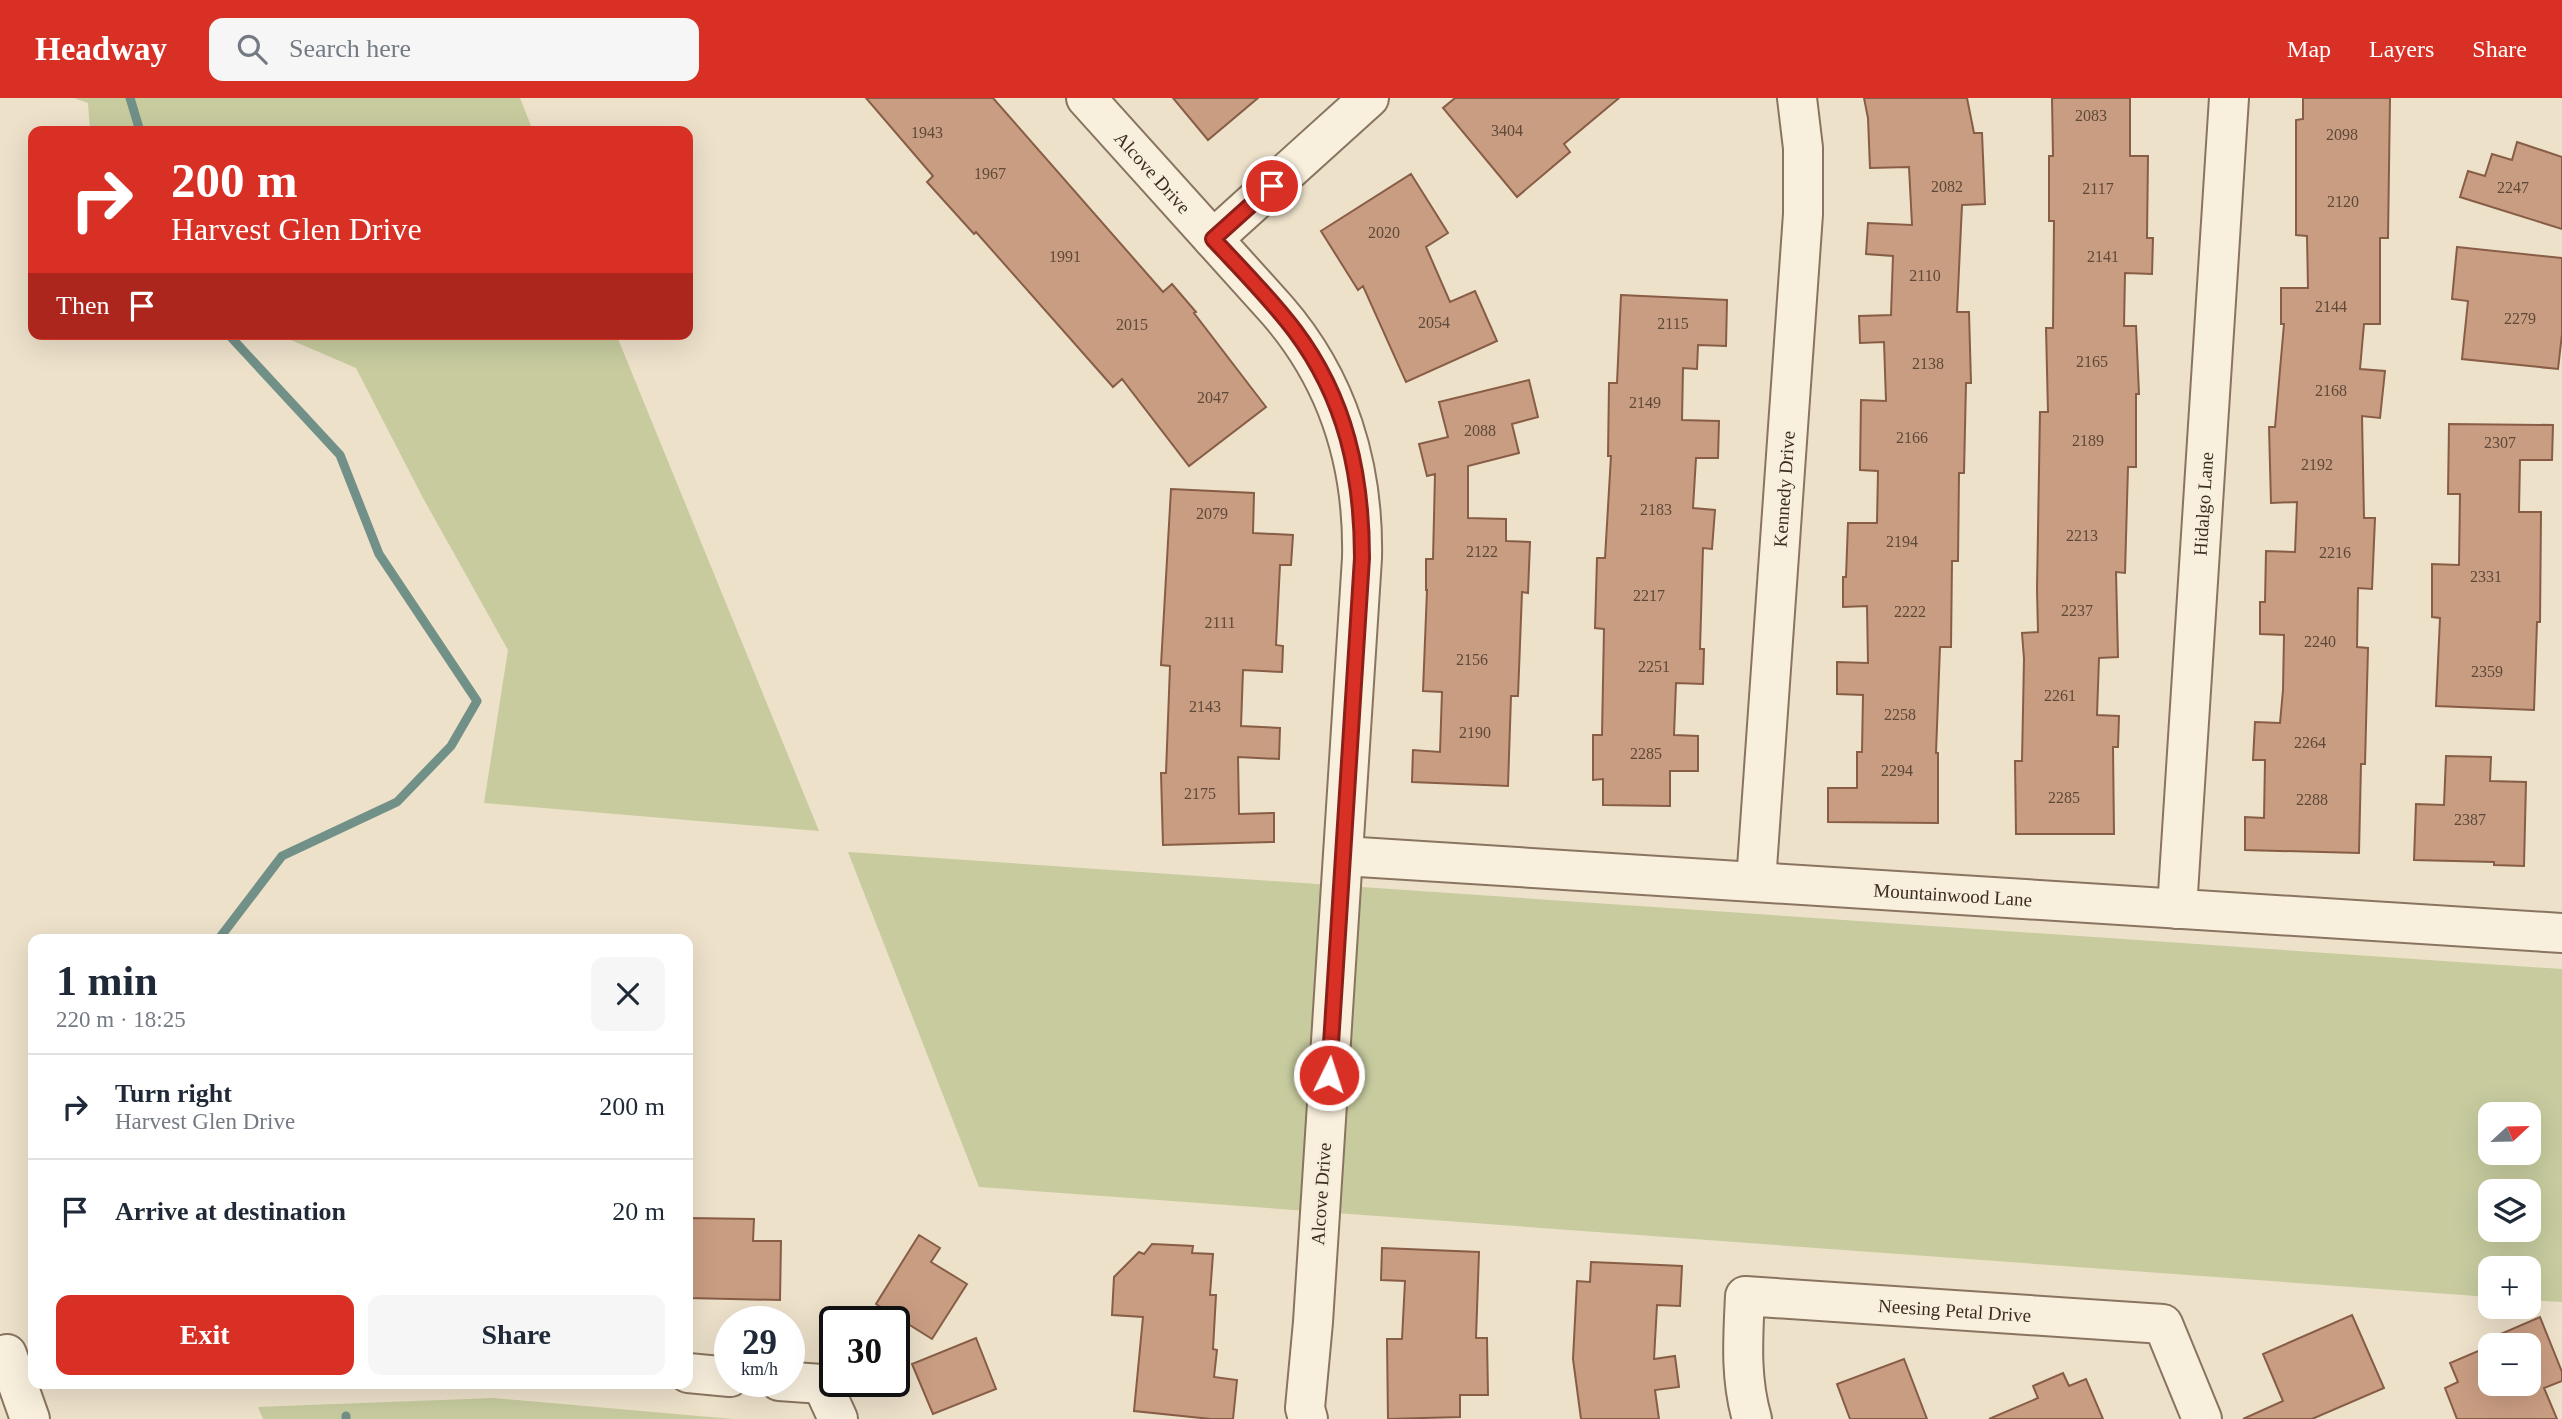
<!DOCTYPE html>
<meta charset="utf-8">
<style>
:root{--surface:#fff;--page:#f6f6f7;--text:#1f2937;--muted:#747a83;--line:#e0e1e3;--accent:#d93025}
body{margin:0;font-family:"Times New Roman",serif;background:var(--page);color:var(--text);height:100vh;display:flex;flex-direction:column;font-size:26px;white-space:nowrap}
*{box-sizing:border-box;margin:0}
p{font-size:23px;color:var(--muted)}
.icon{flex:none;width:38px;height:38px;fill:none;stroke:currentColor;stroke-width:2;stroke-linecap:round;stroke-linejoin:round}
.map{position:relative;flex:1;overflow:hidden}
.side{position:absolute;left:28px;top:836px;width:665px;height:455px;display:flex;flex-direction:column;background:var(--surface);border-radius:14px;box-shadow:0 7px 28px #0002}
.side>*{flex:none}
.top-card{position:absolute;left:28px;top:28px;width:665px;height:214px;border-radius:14px;box-shadow:0 7px 28px #0002;background:#d93025;color:#fff;overflow:hidden}
.needle{width:46px;rotate:68deg}
.controls{position:absolute;left:2478px;top:1004px;display:grid;gap:14px}
.controls a{display:grid;place-items:center;width:63px;height:63px;border-radius:14px;background:var(--surface);box-shadow:0 7px 28px #0002;font-size:35px}
.speed{position:absolute;left:714px;top:1208px;display:flex;gap:14px;font-size:35px;font-weight:700;text-align:center}
.speed>*{display:grid;place-content:center;width:91px;height:91px;border-radius:50%;background:var(--surface);box-shadow:0 7px 28px #0002;line-height:1}
.speed small{font-size:18px;font-weight:400}
.speed .limit{border:4px solid #111;border-radius:10px;background:#fff;color:#111}
.pin{position:absolute;display:grid;place-items:center;width:60px;height:60px;color:#fff;margin:-30px;border:4px solid #fff;border-radius:50%;box-shadow:0 2px 7px #0007}
.me{position:absolute;width:77px;margin:-38px;rotate:4deg;stroke-linejoin:round;filter:drop-shadow(0 0 5px #0008)}
.turn{display:flex;align-items:center;gap:24px;height:147px;padding:0 28px;font-size:32px}
.turn .icon{width:91px;height:91px;stroke-width:2.5}
.turn b{display:block;font-size:49px;line-height:60px}
.then{display:flex;align-items:center;height:66px;padding:0 28px;background:#0003;gap:14px;font-size:26px}
.round{display:grid;place-items:center;flex:none;width:74px;height:74px;border-radius:14px;background:var(--page)}
.summary{display:flex;align-items:center;justify-content:space-between;height:119px;padding:0 28px}
h1{font-size:42px;font-weight:700;line-height:52px}
.primary-button{display:flex;gap:14px;margin-top:auto;padding:14px 28px}
.primary-button a{flex:1;height:80px;border-radius:14px;background:var(--accent);color:#fff;font-size:28px;font-weight:700;line-height:80px;text-align:center}
.primary-button a+a{background:var(--page);color:var(--text)}
ul{padding:0;list-style:none}
li{display:flex;align-items:center;gap:21px;height:105px;padding:0 28px;border-top:2px solid var(--line)}
li div{flex:1}
li b{display:block;font-size:26px}
li em{font-style:normal}
header{display:flex;align-items:center;gap:42px;box-sizing:border-box;height:98px;padding:0 35px;background:var(--accent);color:#fff}
header strong{font-size:33px}
nav{display:flex;gap:38px;margin-inline-start:auto;font-size:24px}
.search{width:490px;height:63px;background:var(--page);display:flex;align-items:center;gap:18px;box-sizing:border-box;padding:0 24px;border-radius:14px;color:var(--muted);font-size:26px}
.map>svg:first-child{display:block}
</style>
<header>
<strong>Headway</strong>
<div class="search"><svg class="icon" aria-label="search" viewBox="0 0 24 24"><circle cx="10" cy="10" r="6"/><path d="M15 15l6 6"/></svg>Search here</div>
<nav><a>Map</a><a>Layers</a><a>Share</a></nav>
</header>
<div class="map">
<svg width="2562" height="1321" viewBox="0 0 2562 1321">
<rect width="100%" height="100%" fill="#ede1ca"/>
<!-- green -->
<path fill="#c7cb9e" fill-rule="evenodd" d="M74,0H520L533,33H90L88,5Z
M277,236H616L819,733L484,705L508,552L423,400L356,270Z
M848,754L2562,871V1204L2529,1202V1171H2490V1199L979,1089ZM2490,1017H2529V1055H2490ZM2490,1094H2529V1132H2490Z
M493,1300L733,1321H263L258,1309Z"/>
<g fill="none" stroke-linecap="round" stroke-linejoin="round">
<!-- stream -->
<path stroke="#719087" stroke-width="9" d="M130,0L140,33
M218,842L282,758L397,704L451,648L477,603L379,456L340,357L228,236
M346,1318V1321"/>
</g>
<!-- building -->
<path fill="#c99d82" stroke="#875d46" stroke-width="2" d="M866,0H993L1163,194L1172,186L1196,214L1194,215L1266,309L1189,368L1122,281L1113,289L976,134L974,136L927,84L933,78Z
M1173,0H1258L1208,42Z
M1455,0H1619L1564,46L1570,54L1517,99L1443,10Z
M1864,0H1967L1974,35H1982L1985,106L1962,107L1957,214H1969L1971,285H1966L1964,375H1959L1958,463H1952L1951,549H1940L1936,655H1938V725L1828,724V690H1857V654H1862L1863,597L1837,596V564L1868,565L1867,508L1843,509V479H1846L1848,425H1877L1878,373L1860,372L1861,302L1886,303L1884,244L1860,245L1859,218L1891,217L1893,158L1866,156L1868,125L1912,127L1909,69L1870,70L1868,20Z
M2052,0H2130V58H2148L2147,140H2153L2152,176L2125,175L2124,228H2136L2139,296H2136V369H2128L2125,475L2116,474L2118,559L2099,560L2097,617L2119,618L2118,649H2113L2114,736H2016L2015,663H2022L2024,561L2022,535L2038,534L2037,491L2040,314H2048L2046,230H2053L2054,123H2049V58H2053Z
M2303,0H2390L2388,140H2380V226H2364L2360,271L2385,273L2380,320L2362,318L2364,420H2375L2372,491L2358,490L2357,549L2368,550L2365,666H2361L2359,755L2245,752V719L2264,720L2265,662H2253L2255,624L2280,625L2283,592L2284,537L2260,536V504H2265L2266,453L2295,454L2297,404L2271,405L2269,329H2275L2284,226H2281V190H2308L2307,138L2296,137V22L2303,21Z
M2517,44L2562,59V131L2460,99L2468,73L2485,78L2492,56L2512,62Z
M1411,76L1448,135L1426,149L1450,204L1475,193L1497,243L1406,284L1363,188L1358,192L1321,133Z
M2457,149L2562,160V236L2558,271L2462,261L2468,203L2452,201Z
M1621,197L1727,202L1726,248L1698,247L1697,271L1683,270L1682,322L1719,323L1718,360H1696L1693,410L1715,412L1712,451L1703,450L1700,551H1704L1703,586L1676,585L1674,637L1698,638V673H1670V708L1603,707V681L1593,682V637H1602L1604,531L1595,530L1597,460H1605L1611,358H1608L1609,285H1617Z
M1529,282L1538,319L1512,326L1519,355L1468,368V420L1506,421V443L1530,444L1528,495L1522,494L1518,598H1511L1508,688L1412,684L1413,652L1440,654L1442,594L1423,593L1427,492H1426V461H1433L1435,376L1427,378L1419,346L1448,339L1439,304Z
M2449,326L2553,327L2552,362H2520L2519,414H2541L2540,524H2537L2534,612L2436,608L2440,520L2432,519V466L2459,467L2460,396H2448Z
M1171,391L1254,395L1253,435L1293,437L1291,467H1280L1276,547L1283,548L1282,574L1243,572L1241,628L1280,630L1279,661L1238,659L1239,716L1274,715V744L1163,747L1161,675H1166L1170,568L1161,567Z
M2446,658L2491,659L2490,683L2526,684L2524,768L2494,767V764L2414,762L2416,706L2444,707Z
M688,1120L754,1121L753,1143H781L780,1202L688,1200Z
M919,1137L940,1150L931,1164L967,1186L932,1241L876,1206Z
M1152,1146L1193,1148L1192,1155L1213,1156L1210,1197H1216L1213,1251L1217,1252L1214,1279L1237,1282L1233,1321H1211L1134,1313L1143,1219L1112,1217L1114,1179L1139,1154L1144,1156Z
M1382,1150L1479,1154L1476,1240H1487L1488,1297H1460V1319L1388,1321L1387,1241H1402L1405,1183L1381,1182Z
M1591,1164L1682,1168L1680,1208L1657,1207L1654,1261L1675,1258L1679,1289L1655,1292L1659,1321H1581L1573,1261L1577,1183L1590,1184Z
M2352,1217L2384,1290L2312,1321H2243L2283,1303L2263,1256Z
M2540,1219L2562,1274V1283L2544,1290L2557,1321H2457L2445,1290L2458,1284L2450,1265L2490,1248V1286H2529V1248H2492L2499,1245L2496,1238Z
M976,1240L996,1291L933,1316L912,1266Z
M1904,1261L1927,1321H1850L1837,1286Z
M2063,1275L2069,1288L2086,1281L2103,1321H1989L2038,1300L2033,1288Z"/>
<g fill="none" stroke-linecap="round" stroke-linejoin="round">
<!-- minor casing -->
<g stroke="#89745f" stroke-width="42">
<g id="minor">
<path id="s1" d="M1086,0L1277,212C1338,282 1364,368 1362,460L1313,1224L1305,1310L1308,1321"/>
<path d="M1213,141L1369,0"/>
<path id="s2" d="M1343,758L2562,835"/>
<path id="s3" d="M1756,784L1803,116V50L1797,0"/>
<path id="s4" d="M2177,811L2229,0"/>
<path d="M7,1256L30,1321"/>
<path d="M688,1275L730,1279"/>
<path d="M779,1283L822,1286L838,1321"/>
<path id="s5" d="M1752,1321C1740,1280 1743,1240 1745,1198L2163,1226L2202,1321"/>
</g>
</g>
<!-- minor -->
<use href="#minor" stroke="#f8efdd" stroke-width="38"/>
</g>
<g fill="none" stroke-linecap="round" stroke-linejoin="round">
<!-- route casing -->
<g stroke="#8d1f18" stroke-width="18">
<path id="route" d="M1272,88L1213,141C1241,171 1271,201 1295,233C1346,301 1362,377 1362,460L1329,977"/>
</g>
<!-- route -->
<use href="#route" stroke="#d93025" stroke-width="12"/>
</g>
<g text-anchor="middle" dominant-baseline="central" stroke-width="5" stroke-linejoin="round" paint-order="stroke">
<!-- number labels -->
<g font-size="16" fill="#5e4939">
<text x="2091" y="17">2083</text>
<text x="1507" y="32">3404</text>
<text x="927" y="34">1943</text>
<text x="2342" y="36">2098</text>
<text x="990" y="75">1967</text>
<text x="1947" y="88">2082</text>
<text x="2513" y="89">2247</text>
<text x="2098" y="90">2117</text>
<text x="2343" y="103">2120</text>
<text x="1384" y="134">2020</text>
<text x="1065" y="158">1991</text>
<text x="2103" y="158">2141</text>
<text x="1925" y="177">2110</text>
<text x="2331" y="208">2144</text>
<text x="2520" y="220">2279</text>
<text x="1434" y="224">2054</text>
<text x="1673" y="225">2115</text>
<text x="1132" y="226">2015</text>
<text x="2092" y="263">2165</text>
<text x="1928" y="265">2138</text>
<text x="2331" y="292">2168</text>
<text x="1213" y="299">2047</text>
<text x="1645" y="304">2149</text>
<text x="1480" y="332">2088</text>
<text x="1912" y="339">2166</text>
<text x="2088" y="342">2189</text>
<text x="2500" y="344">2307</text>
<text x="2317" y="366">2192</text>
<text x="1656" y="411">2183</text>
<text x="1212" y="415">2079</text>
<text x="2082" y="437">2213</text>
<text x="1902" y="443">2194</text>
<text x="1482" y="453">2122</text>
<text x="2335" y="454">2216</text>
<text x="2486" y="478">2331</text>
<text x="1649" y="497">2217</text>
<text x="2077" y="512">2237</text>
<text x="1910" y="513">2222</text>
<text x="1220" y="524">2111</text>
<text x="2320" y="543">2240</text>
<text x="1472" y="561">2156</text>
<text x="1654" y="568">2251</text>
<text x="2487" y="573">2359</text>
<text x="2060" y="597">2261</text>
<text x="1205" y="608">2143</text>
<text x="1900" y="616">2258</text>
<text x="1475" y="634">2190</text>
<text x="2310" y="644">2264</text>
<text x="1646" y="655">2285</text>
<text x="1897" y="672">2294</text>
<text x="1200" y="695">2175</text>
<text x="2064" y="699">2285</text>
<text x="2312" y="701">2288</text>
<text x="2470" y="721">2387</text>
</g>
<!-- street labels -->
<g font-size="19" fill="#3a2d21" stroke="#f5ecd9">
<text stroke="none"><textPath href="#s1" startOffset="100">Alcove Drive</textPath></text>
<text stroke="none"><textPath href="#s3" startOffset="394">Kennedy Drive</textPath></text>
<text stroke="none"><textPath href="#s4" startOffset="406">Hidalgo Lane</textPath></text>
<text stroke="none"><textPath href="#s2" startOffset="611">Mountainwood Lane</textPath></text>
<text transform="translate(1321 1096) rotate(-86)">Alcove Drive</text>
<text stroke="none"><textPath href="#s5" startOffset="334">Neesing Petal Drive</textPath></text>
</g>
</g>
</svg>
<div class="controls">
<a><svg class="needle" viewBox="-14 -14 28 28"><path d="M0-13l5 13h-10z" fill="#e53935"/><path d="M0 13l5-13h-10z" fill="#747a83"/></svg></a>
<a><svg class="icon" aria-label="layers" viewBox="0 0 24 24"><path d="M12 4l9 5-9 5-9-5zM3 14l9 5 9-5"/></svg></a>
<a>+</a>
<a>−</a>
</div>
<div class="speed"><div>29<small>km/h</small></div><div class="limit">30</div></div>
<div class="pin" style="left:1272px;top:88px;background:#d93025"><svg class="icon" aria-label="arrive" viewBox="0 0 24 24"><path d="M6 21V4h12l-3 4 3 4H6"/></svg></div>
<svg class="me" style="left:1329px;top:977px" viewBox="-20 -20 40 40"><circle r="17" fill="#d93025" stroke="#fff" stroke-width="3"/><path d="M0-11L8 9 0 5-8 9z" fill="#fff"/></svg>
<div class="top-card">
<div class="turn"><svg class="icon" aria-label="right" viewBox="0 0 24 24"><path d="M7 20v-9h11M14 6l5 5-5 5"/></svg><div><b>200 m</b>Harvest Glen Drive</div></div>
<div class="then">Then<svg class="icon" aria-label="arrive" viewBox="0 0 24 24"><path d="M6 21V4h12l-3 4 3 4H6"/></svg></div>
</div>
<section class="side">
<div class="summary"><div><h1>1 min</h1><p>220 m · 18:25</p></div><a class="round"><svg class="icon" aria-label="close" viewBox="0 0 24 24"><path d="M6 6l12 12M18 6L6 18"/></svg></a></div>
<ul>
<li><svg class="icon" aria-label="right" viewBox="0 0 24 24"><path d="M7 20v-9h11M14 6l5 5-5 5"/></svg><div><b>Turn right</b><p>Harvest Glen Drive</p></div><em>200 m</em></li>
<li><svg class="icon" aria-label="arrive" viewBox="0 0 24 24"><path d="M6 21V4h12l-3 4 3 4H6"/></svg><div><b>Arrive at destination</b></div><em>20 m</em></li>
</ul>
<div class="primary-button"><a>Exit</a><a>Share</a></div>
</section>
</div>
